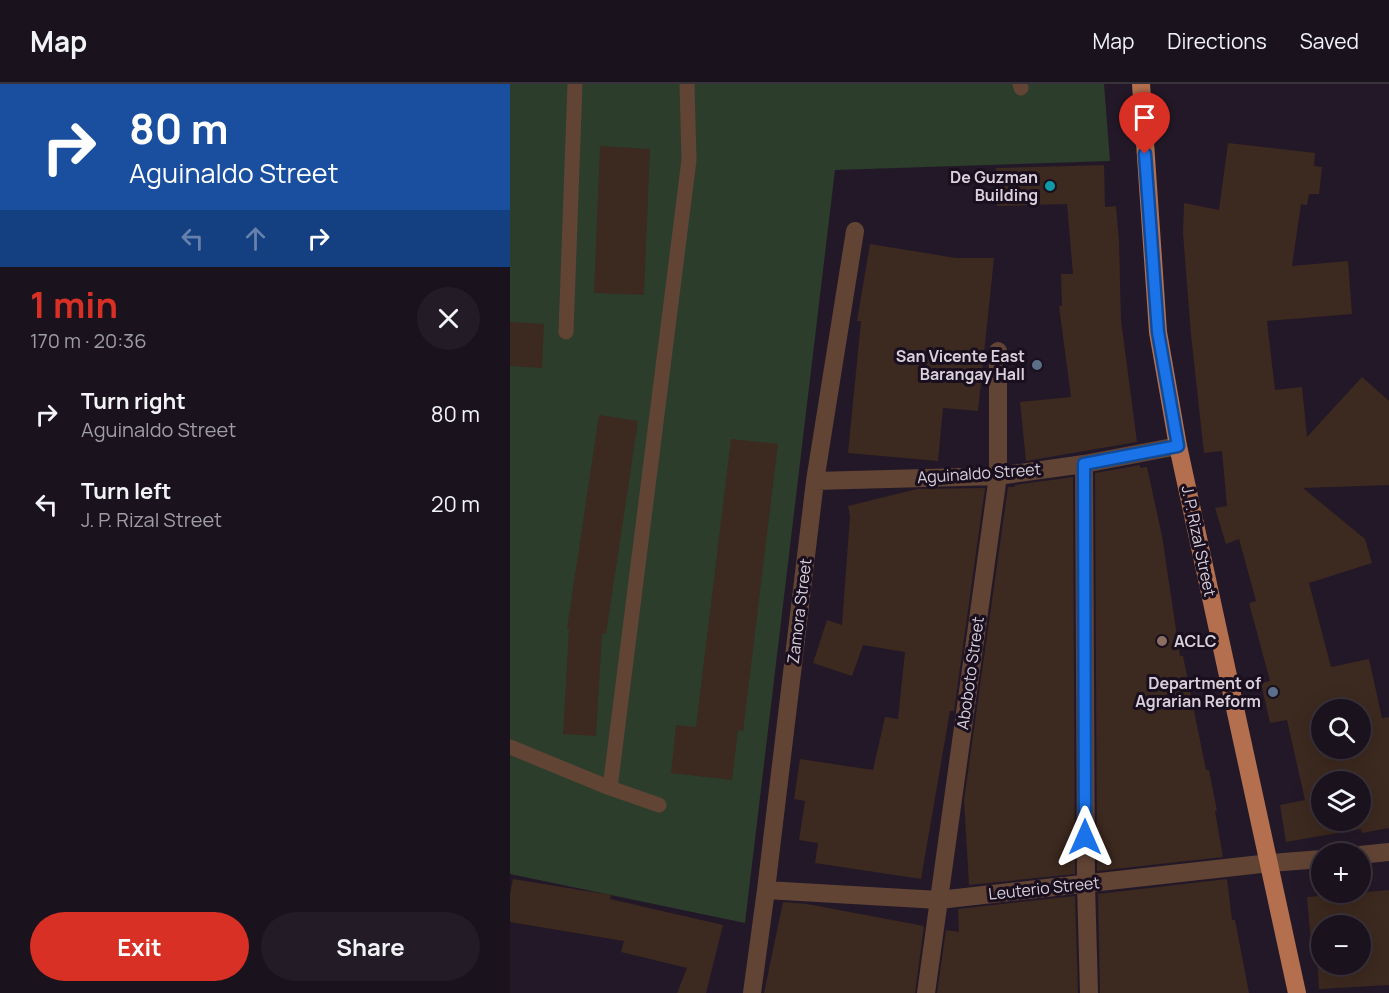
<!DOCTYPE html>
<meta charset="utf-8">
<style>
:root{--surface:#1a121d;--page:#231b26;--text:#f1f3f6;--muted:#9f9ea4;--line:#38323b;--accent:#d93025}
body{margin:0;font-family:Manrope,sans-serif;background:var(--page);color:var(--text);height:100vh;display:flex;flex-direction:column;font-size:22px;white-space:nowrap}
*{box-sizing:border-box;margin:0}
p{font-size:20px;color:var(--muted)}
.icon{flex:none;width:33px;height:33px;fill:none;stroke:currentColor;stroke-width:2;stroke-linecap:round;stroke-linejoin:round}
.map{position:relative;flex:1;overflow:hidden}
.side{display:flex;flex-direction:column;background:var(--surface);width:510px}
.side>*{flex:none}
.banner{background:#1a4fa0;color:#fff;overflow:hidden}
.fabs{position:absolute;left:801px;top:615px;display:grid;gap:12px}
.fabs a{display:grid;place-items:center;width:60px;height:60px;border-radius:50%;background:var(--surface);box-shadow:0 6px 24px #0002,0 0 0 2px var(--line);font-size:30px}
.pin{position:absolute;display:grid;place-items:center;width:51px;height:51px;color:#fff;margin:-62px -26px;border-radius:50% 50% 50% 0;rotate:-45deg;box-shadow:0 0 6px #0007}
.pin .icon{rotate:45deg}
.me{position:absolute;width:66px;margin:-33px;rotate:0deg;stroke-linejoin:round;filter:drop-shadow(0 0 4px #0008)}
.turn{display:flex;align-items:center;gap:21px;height:126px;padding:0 30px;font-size:27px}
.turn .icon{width:78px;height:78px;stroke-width:2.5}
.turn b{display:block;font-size:42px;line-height:51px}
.lanes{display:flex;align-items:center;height:57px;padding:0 30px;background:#0003;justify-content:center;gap:30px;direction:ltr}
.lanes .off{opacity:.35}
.round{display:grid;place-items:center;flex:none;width:63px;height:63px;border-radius:32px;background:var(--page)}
.summary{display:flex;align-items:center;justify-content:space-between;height:102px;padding:0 30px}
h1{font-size:36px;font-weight:700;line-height:45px;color:var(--accent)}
.action{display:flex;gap:12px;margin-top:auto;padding:12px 30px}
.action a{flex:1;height:69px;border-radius:36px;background:var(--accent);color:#fff;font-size:24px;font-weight:700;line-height:69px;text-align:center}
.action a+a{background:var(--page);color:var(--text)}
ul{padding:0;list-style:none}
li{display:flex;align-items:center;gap:18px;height:90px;padding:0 30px}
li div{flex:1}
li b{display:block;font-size:22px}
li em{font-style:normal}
header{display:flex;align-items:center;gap:36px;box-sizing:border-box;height:84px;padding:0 30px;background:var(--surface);border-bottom:2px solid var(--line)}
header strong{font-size:28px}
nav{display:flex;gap:33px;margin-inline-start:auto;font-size:21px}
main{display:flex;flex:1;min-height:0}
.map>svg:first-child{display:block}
</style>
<header>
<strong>Map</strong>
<nav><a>Map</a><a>Directions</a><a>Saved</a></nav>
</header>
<main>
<section class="side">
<div class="banner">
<div class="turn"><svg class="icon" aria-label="right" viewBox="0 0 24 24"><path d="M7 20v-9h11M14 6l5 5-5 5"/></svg><div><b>80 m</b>Aguinaldo Street</div></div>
<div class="lanes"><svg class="icon off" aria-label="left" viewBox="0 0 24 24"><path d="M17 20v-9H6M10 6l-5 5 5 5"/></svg><svg class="icon off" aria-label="ahead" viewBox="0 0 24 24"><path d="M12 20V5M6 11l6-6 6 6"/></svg><svg class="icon" aria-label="right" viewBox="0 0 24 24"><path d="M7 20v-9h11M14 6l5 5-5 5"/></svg></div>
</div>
<div class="summary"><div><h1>1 min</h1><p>170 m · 20:36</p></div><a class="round"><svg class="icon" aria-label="close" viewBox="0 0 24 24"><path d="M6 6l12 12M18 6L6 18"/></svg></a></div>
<ul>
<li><svg class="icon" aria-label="right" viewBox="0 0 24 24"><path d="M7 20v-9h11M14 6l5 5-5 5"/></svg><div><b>Turn right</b><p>Aguinaldo Street</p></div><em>80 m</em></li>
<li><svg class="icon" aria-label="left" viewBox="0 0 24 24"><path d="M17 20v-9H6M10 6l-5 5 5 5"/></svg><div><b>Turn left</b><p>J. P. Rizal Street</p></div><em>20 m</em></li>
</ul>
<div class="action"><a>Exit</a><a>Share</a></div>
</section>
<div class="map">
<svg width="879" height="909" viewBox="0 0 879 909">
<rect width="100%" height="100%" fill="#231827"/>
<!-- green -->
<path fill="#2c3d2c" d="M0,0H594L600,77L325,86L235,839L0,790Z"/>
<!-- building -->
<path fill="#3c291f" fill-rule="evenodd" d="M718,59L805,69L804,82L812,83L809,110H799L797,121L791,120L782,182L838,177L842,230L757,237L765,306L792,303L797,353L852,293L879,317V401L793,404L855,455L862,479L799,499L821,583L859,575L872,634L879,633V744L852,749L851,745L776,758L770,721L795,716L777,636L760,639L751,599L760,597L739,519L746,517L729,455L716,460L705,424L717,422L712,367L694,369L681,251L673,149L674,119L709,126ZM812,626H850V664H812ZM812,698H850V736H812Z
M90,62L140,65L134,211L84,209Z
M594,81L595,123L606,122L609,157L611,236L627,358L516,377L510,318L561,313L549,222H552L551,190H563L557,120L487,122L486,84Z
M360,160L446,174H484L468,327L433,324L428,377L338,369L351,237H347Z
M0,238L34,240L32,284L0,282Z
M89,331L128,337L96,550H92L86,652L53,650L59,545H57Z
M221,355L268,360L233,647L228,646L222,696L161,689L166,641L186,643Z
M630,381V384L637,383L652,452L670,572H673L696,686H699L707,727H705L713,773L587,787L585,389Z
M563,393L565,790L459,801L454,716L498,403H504L505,401Z
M475,404L444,627H440L411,795L305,779L308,759L289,756L295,717L284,715L290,675L363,686L375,633L388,635L395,568L353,561L342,592L303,579L317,536L332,541L340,432L338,422L407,405Z
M3,795L101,811L100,815L213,841L196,909H167L177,884L111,868L114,857L0,838V810Z
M717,795L722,836H725L739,909H590L588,810Z
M879,806V901L809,905L807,870H802L797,813ZM812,842H850V880H812Z
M565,812L568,909H427L436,846L449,848L448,825Z
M273,818L297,820L414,842L405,909H254Z"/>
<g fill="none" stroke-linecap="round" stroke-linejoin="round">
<!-- service -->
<path stroke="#624435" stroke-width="15" d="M510,0L511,4
M56,248L65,0
M0,663L100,704L149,721
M100,704L179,76L177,0"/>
<!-- minor -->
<path stroke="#624435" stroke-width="18" d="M574,380L576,800L579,909
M305,397L488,392L574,380L668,362
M256,806L429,816L760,779
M242,909L256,806L305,397L345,147
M416,909L488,392V267"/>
<!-- tertiary -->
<path stroke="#624435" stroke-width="18" d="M850,771L879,768
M760,779L812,775"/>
<!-- trunk -->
<path stroke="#b4704e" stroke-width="18" d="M631,0L648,248L668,362L787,909"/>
</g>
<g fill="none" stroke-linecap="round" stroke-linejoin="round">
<!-- route casing -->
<g stroke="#114b97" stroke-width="15">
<path id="route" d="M575,753L574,380L668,362L648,248L635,70"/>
</g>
<!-- route -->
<use href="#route" stroke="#1a73e8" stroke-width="10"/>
</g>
<!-- markers -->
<circle fill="#0f9aa8" stroke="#190f1e" stroke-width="2" cx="540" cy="102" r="6"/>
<g fill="#5c6f8a" stroke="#190f1e" stroke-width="2">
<circle cx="527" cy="281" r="6"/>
<circle cx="763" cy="608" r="6"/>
</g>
<circle fill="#8d6e63" stroke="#190f1e" stroke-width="2" cx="652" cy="557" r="6"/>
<g text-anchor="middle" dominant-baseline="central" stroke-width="6" stroke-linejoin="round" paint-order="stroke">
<!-- poi labels -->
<g font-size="16" font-weight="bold" fill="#d8d0db" stroke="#190f1e" text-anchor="end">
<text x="528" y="93">De Guzman<tspan x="528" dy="18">Building</tspan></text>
<text x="515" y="272">San Vicente East<tspan x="515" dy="18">Barangay Hall</tspan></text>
<text x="664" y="557" text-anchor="start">ACLC</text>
<text x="751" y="599">Department of<tspan x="751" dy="18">Agrarian Reform</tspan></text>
</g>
<!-- street labels -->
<g font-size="16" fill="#d8d0db" stroke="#190f1e">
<text transform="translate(469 389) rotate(-4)">Aguinaldo Street</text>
<text transform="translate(689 457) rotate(78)">J. P. Rizal Street</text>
<text transform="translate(289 527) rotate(-83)">Zamora Street</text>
<text transform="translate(460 589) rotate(-82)">Aboboto Street</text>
<text transform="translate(534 804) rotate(-6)">Leuterio Street</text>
</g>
</g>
</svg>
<div class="fabs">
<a><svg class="icon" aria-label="search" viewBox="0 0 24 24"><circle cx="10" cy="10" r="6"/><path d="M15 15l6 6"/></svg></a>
<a><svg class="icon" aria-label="layers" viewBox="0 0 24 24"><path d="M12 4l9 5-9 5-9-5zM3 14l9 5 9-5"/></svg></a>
<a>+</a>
<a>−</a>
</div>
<div class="pin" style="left:635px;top:70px;background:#d93025"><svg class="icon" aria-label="arrive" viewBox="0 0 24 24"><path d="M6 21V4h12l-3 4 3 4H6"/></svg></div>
<svg class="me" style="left:575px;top:753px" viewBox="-20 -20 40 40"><path d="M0-17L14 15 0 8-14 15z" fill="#1a73e8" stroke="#fff" stroke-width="4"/></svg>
</div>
</main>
